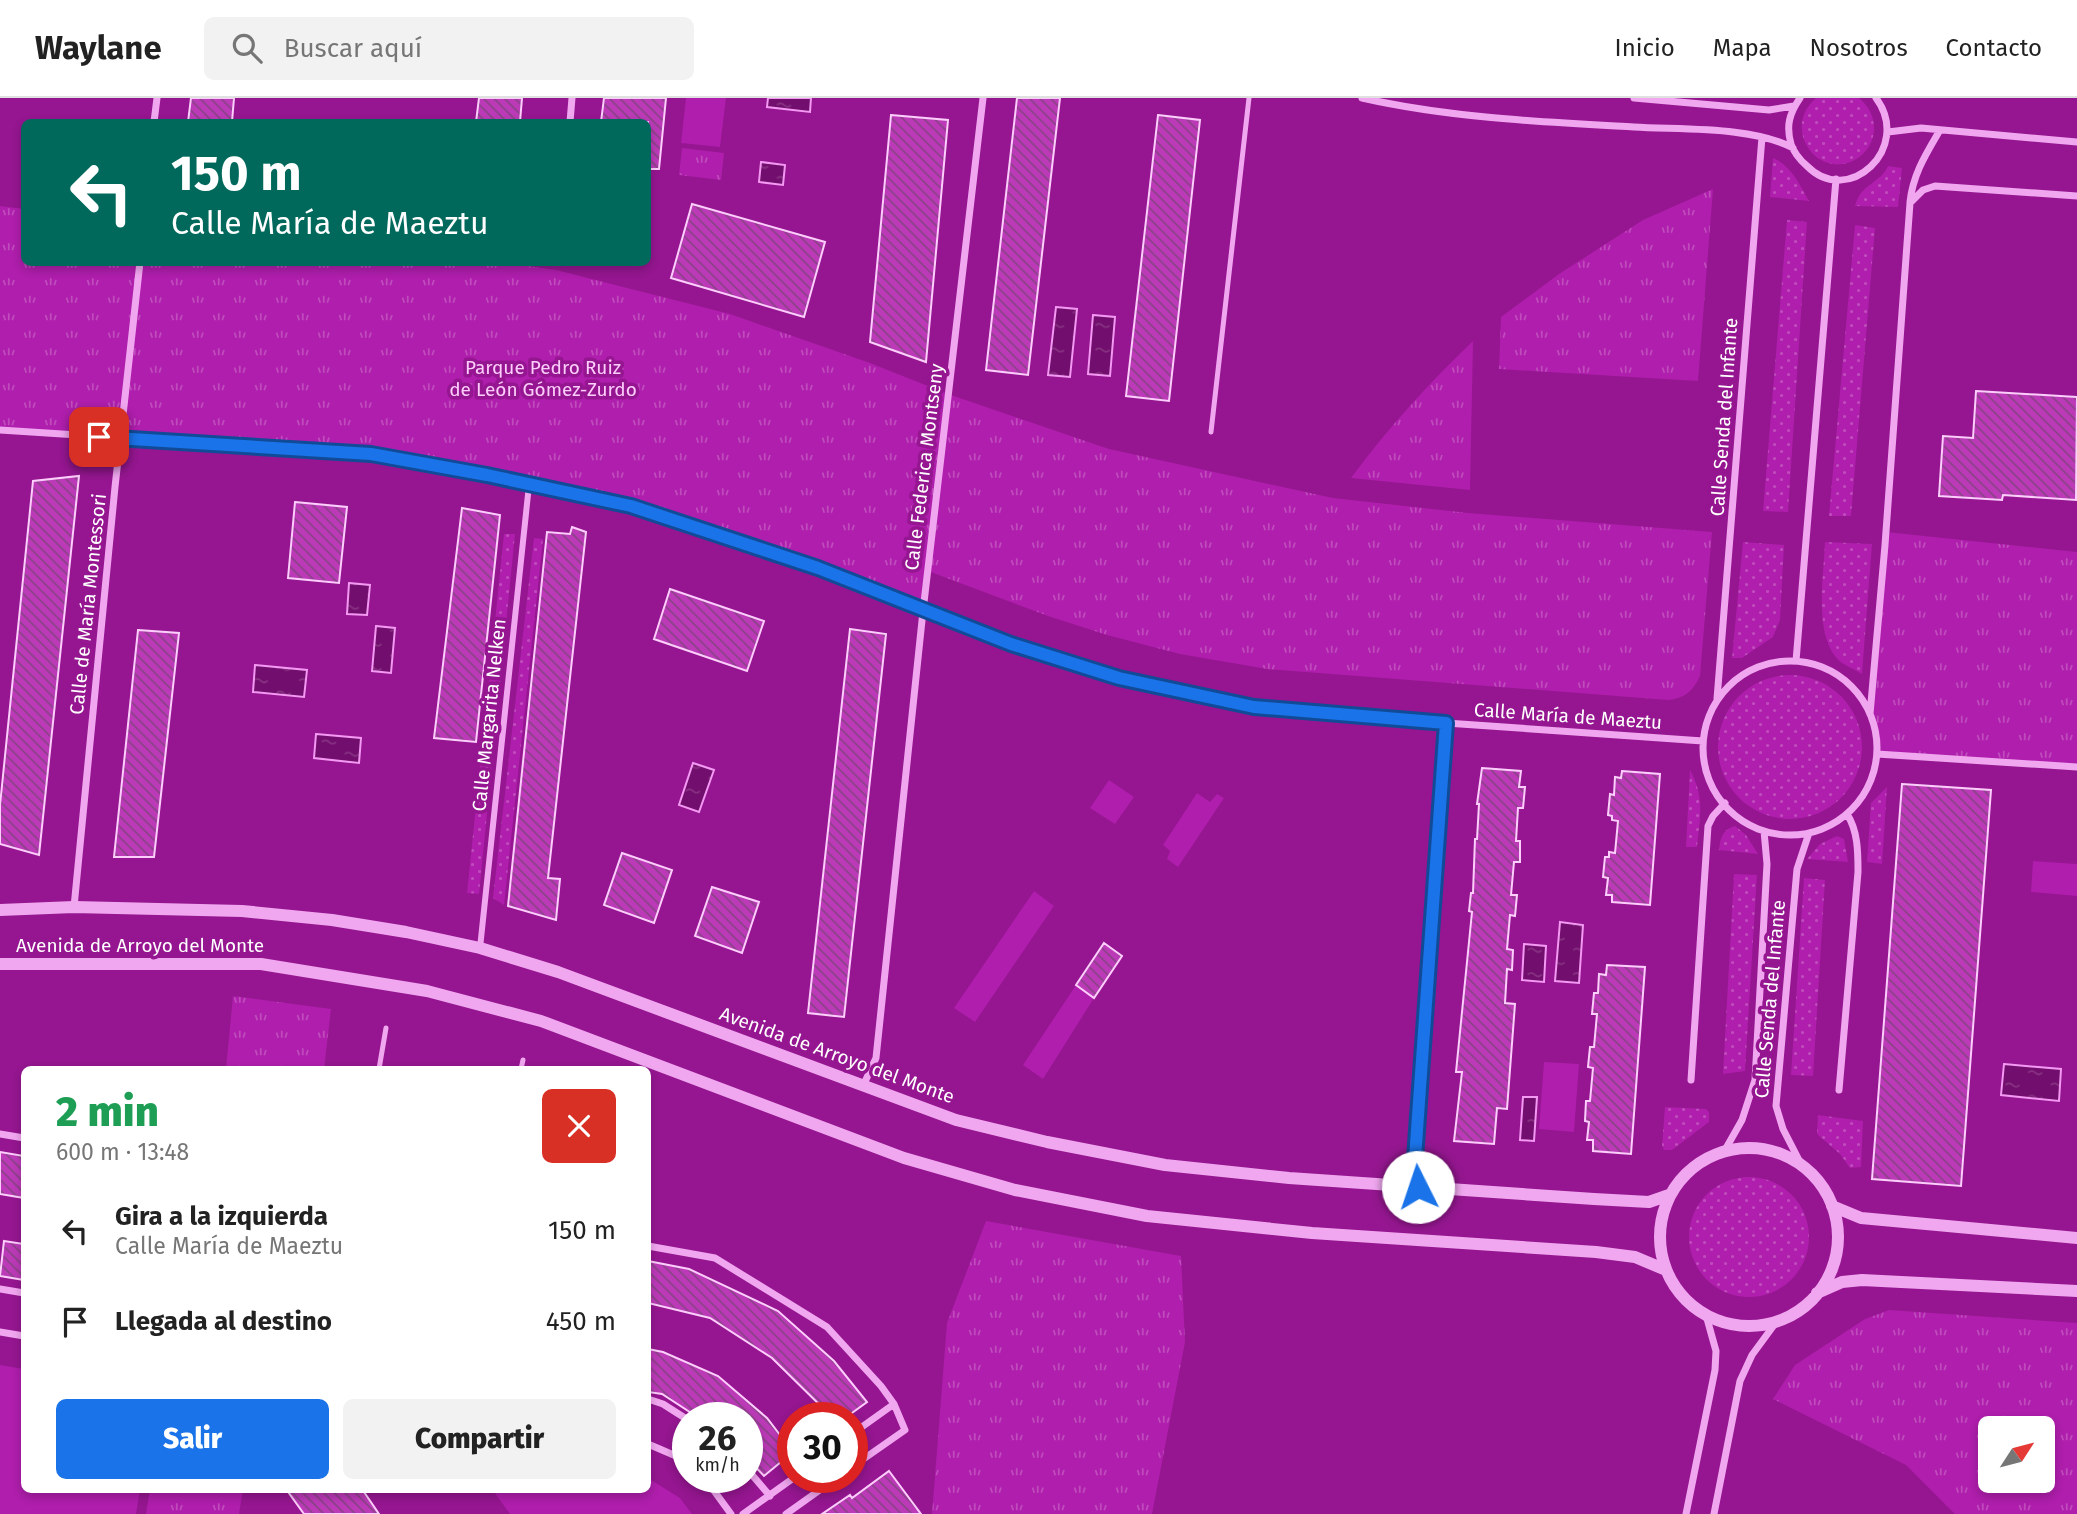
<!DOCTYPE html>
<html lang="es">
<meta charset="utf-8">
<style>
:root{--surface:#fff;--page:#f2f2f2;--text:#222;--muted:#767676;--line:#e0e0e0;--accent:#1a73e8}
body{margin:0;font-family:"Fira Sans",sans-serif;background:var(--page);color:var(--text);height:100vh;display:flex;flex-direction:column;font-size:26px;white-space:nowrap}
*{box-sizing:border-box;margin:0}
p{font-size:23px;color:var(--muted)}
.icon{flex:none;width:38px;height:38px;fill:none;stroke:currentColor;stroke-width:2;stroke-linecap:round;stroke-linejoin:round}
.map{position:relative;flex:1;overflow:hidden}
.sheet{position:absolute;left:21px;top:968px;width:630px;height:427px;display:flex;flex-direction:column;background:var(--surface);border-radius:10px;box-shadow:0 4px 10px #0003}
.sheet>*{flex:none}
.hud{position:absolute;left:21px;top:21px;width:630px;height:147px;border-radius:10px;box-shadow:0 4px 10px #0003;background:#00695c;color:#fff;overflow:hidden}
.needle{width:46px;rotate:54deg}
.fabs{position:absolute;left:1978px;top:1318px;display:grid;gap:14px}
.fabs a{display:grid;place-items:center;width:77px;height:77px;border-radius:10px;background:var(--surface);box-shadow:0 4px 10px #0003;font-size:35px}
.speed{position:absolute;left:672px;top:1304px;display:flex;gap:14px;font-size:35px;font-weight:700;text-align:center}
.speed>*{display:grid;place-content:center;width:91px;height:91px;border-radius:50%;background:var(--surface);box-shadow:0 4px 10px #0003;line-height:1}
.speed small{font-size:18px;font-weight:400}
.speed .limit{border:10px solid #d22;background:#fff;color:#111}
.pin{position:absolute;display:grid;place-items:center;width:60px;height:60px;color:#fff;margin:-30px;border-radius:14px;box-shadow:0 4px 10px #0006}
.me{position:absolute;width:77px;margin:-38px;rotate:356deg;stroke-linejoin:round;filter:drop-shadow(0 0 5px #0008)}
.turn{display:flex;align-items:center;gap:24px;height:147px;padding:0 35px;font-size:32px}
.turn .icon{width:91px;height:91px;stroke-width:2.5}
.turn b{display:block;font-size:49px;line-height:60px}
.round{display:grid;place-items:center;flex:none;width:74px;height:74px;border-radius:10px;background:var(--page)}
.headline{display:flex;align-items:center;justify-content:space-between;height:119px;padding:0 35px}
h1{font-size:42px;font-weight:800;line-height:52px;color:#1e9e55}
.action{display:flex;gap:14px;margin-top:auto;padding:14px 35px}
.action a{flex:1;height:80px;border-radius:10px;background:var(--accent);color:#fff;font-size:28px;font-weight:800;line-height:80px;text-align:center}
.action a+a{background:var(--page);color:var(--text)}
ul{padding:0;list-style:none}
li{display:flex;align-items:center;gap:21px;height:91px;padding:0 35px}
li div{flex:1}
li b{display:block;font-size:26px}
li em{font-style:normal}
header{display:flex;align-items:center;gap:42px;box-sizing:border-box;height:98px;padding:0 35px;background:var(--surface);border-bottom:2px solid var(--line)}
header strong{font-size:33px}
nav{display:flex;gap:38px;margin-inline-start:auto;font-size:24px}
.search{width:490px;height:63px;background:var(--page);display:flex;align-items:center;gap:18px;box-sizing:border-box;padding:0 24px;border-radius:10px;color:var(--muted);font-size:26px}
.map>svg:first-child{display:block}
</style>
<header>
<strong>Waylane</strong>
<div class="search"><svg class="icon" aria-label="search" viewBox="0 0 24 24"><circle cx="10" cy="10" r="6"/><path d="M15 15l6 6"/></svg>Buscar aquí</div>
<nav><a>Inicio</a><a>Mapa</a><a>Nosotros</a><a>Contacto</a></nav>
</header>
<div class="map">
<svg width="2077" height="1416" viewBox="0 0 2077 1416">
<defs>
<pattern id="park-tufts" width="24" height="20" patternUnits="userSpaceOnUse" patternTransform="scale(1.75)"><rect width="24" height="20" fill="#af1eac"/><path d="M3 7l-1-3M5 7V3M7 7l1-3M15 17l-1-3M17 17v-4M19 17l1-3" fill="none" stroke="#bf4bbd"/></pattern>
<pattern id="garden-dots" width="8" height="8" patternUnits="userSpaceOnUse" patternTransform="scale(1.75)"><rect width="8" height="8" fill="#af1eac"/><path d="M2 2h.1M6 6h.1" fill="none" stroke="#bf4bbd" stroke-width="1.8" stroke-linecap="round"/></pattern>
<pattern id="water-ripples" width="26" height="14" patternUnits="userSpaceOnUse" patternTransform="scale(1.75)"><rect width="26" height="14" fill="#720e6d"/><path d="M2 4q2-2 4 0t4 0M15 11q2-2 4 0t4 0" fill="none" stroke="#873283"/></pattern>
<pattern id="building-back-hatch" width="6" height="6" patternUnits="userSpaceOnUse" patternTransform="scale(1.75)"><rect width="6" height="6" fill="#bc3ab8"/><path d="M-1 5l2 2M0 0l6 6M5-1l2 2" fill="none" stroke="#8a4287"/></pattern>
</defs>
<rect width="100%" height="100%" fill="#951690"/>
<!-- grass -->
<path fill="#af1eac" d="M686,0H726L720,49L681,45Z
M1109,682L1134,699L1115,726L1090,710Z
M1197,695L1210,704L1217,696L1224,700L1178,769L1167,761L1170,753L1163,747Z
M2033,763L2077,766V798L2031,794Z
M1034,793L1054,808L975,924L954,910Z
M1076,887L1094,900L1043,981L1023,967Z
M1544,964L1579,966L1574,1034L1539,1031Z
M0,1267L24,1271V1391H140L136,1416H0Z
M648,1380L680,1400L692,1416H510L492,1391H648Z"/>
<!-- park -->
<path fill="url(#park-tufts)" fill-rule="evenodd" d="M682,50L724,55L721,82L679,77Z
M1713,91L1698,283L1499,271L1501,219L1559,176L1643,122Z
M0,108L24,111V164H500L556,172L730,216L870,265L948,296L1109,351L1333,400L1468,415L1712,434L1700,578C1694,592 1684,601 1668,602L1267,571L1180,556L1107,537L1048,518L928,473L923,513L818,470L631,408L371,356L0,332Z
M1473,243L1470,392L1351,380C1388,330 1428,286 1473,243Z
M1886,434L2077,454V669L1877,656L1876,635L1870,616Z
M233,898L331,911L324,971H226Z
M986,1123L1181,1158L1185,1244L1152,1416H932L947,1225Z
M1889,1212L2077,1225V1416H1955L1906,1367L1773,1301L1795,1267L1865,1221ZM1990,1330H2042V1382H1990Z
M150,1391H243L239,1416H146Z"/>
<!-- garden -->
<path fill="url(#garden-dots)" d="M1816,0H1859C1869,8 1875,20 1874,33C1873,44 1867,54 1858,60C1819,85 1780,31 1816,0Z
M1773,60C1791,67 1800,87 1809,103L1770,99Z
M1888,68L1902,70L1898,109L1855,108C1861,85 1880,86 1888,68Z
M1787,122L1807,124L1788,414L1763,413Z
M1855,127L1875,130L1851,418H1829Z
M504,436H515L479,796L467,795Z
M534,440L543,441L504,807L493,800Z
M1743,444L1784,447L1780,522L1773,539L1742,560H1732Z
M1825,444L1872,446L1862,576C1856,572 1848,569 1842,565C1812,542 1824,478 1825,444Z
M1718 649a72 72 0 1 1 144 0a72 72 0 1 1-144 0Z
M1690,672C1705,699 1700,719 1697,749H1686Z
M1887,689L1882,766L1867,764L1871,705Z
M1735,728L1746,737L1758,756L1719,752C1721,739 1722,732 1735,728Z
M1837,738L1844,741L1848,764L1807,761L1820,746Z
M1734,776L1757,777L1745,973L1723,976Z
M1804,780L1825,782L1813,978L1791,977Z
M1665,1009L1706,1011L1709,1014V1024L1672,1052H1664L1662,1048Z
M1818,1017L1863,1023L1861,1069L1850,1070L1840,1056L1817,1036Z
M1689 1139a60 60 0 1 1 120 0a60 60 0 1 1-120 0Z"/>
<!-- water -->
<path fill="url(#water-ripples)" stroke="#f499f3" stroke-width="2" d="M768,0H811L810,14L767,9Z
M761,64L785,67L783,87L759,84Z
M1056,209L1077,211L1070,279L1048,277Z
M1093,217L1115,219L1110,278L1088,276Z
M349,485L370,487L367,517L347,516Z
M376,528L395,530L391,575L372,573Z
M255,567L307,572L304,599L253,594Z
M316,636L361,640L359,665L314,660Z
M693,665L714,672L699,714L679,707Z
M1560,824L1583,827L1579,885L1555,883Z
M1524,846L1546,848L1544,884L1522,882Z
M2004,966L2061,971L2059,1003L2001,997Z
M1523,999H1537L1534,1043L1520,1042Z"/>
<!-- building -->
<path fill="url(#building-back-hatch)" stroke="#fccefb" stroke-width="2" d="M191,0H234L232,24H188Z
M479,0H522L520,24H476Z
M604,0H666L659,71H648V24H601Z
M1017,0H1060L1028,277L986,272Z
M891,17L948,22L926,264L870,244Z
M1158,17L1200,22L1169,303L1126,298Z
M692,106L825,144L804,219L671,180Z
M1976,293L2077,299L2076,402L2003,397L2002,402L1939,398L1943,338L1973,340Z
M79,378L39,757L0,746V707L33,383Z
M295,404L347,409L339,485L288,480Z
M462,410L500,417L476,644L434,640Z
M572,429L586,434L548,780L560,781L556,822L508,808L547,434L570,436Z
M670,491L764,523L747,573L654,541Z
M850,531L886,536L844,919L808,915Z
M138,532L179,535L154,759H114Z
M1482,670L1521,673L1519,689H1525L1523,710H1518L1516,743H1520V764H1514L1511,797H1517L1515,818L1510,817L1507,851L1513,852L1512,872L1507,871L1505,905L1515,906L1507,1011L1497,1010L1494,1046L1454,1043L1462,974H1456L1472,814L1469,813L1471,795H1473L1475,741H1477L1479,706H1477Z
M1622,673L1660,676L1650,807L1612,804V797H1606L1608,780L1603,779L1605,759H1609V754L1615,755L1618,723L1612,722V718L1608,717L1610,696L1614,697L1615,679L1621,680Z
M1902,686L1991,692L1961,1088L1872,1081Z
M622,755L672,772L654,825L604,807Z
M712,789L759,804L742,855L695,838Z
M1104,845L1122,858L1094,900L1076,887Z
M1607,867L1645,869L1631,1056L1593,1053V1042H1587L1589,1024L1585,1023L1586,1003H1590L1593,970L1588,969L1590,949H1594L1597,916H1592L1594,895H1598L1599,876L1606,877Z
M0,1054L24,1058V1100L0,1096Z
M4,1143L24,1146V1182L0,1178Z
M648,1163L689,1171L778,1213L834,1263L867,1304L845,1320H833L772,1260L710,1220L648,1205Z
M648,1251L663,1254L718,1278L767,1320L793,1354L764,1378L747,1360V1320H699L662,1296L648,1294Z
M889,1373L921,1416H822L850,1397L852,1400Z
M286,1391H362L379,1416H304Z"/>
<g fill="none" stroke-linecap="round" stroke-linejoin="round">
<!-- service -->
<path stroke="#f1a7f0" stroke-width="5" d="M1211,334L1249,0
M379,971L386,930
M521,971L523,962"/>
<!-- pedestrian -->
<path stroke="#f1a7f0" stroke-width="6" d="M480,850L529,387"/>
<!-- minor -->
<path stroke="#f1a7f0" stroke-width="7" d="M1362,0C1451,20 1544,24 1634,29C1681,32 1752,28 1793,50
M1634,0L1769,12L1794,8
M1800,0C1789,16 1786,28 1791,46C1794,55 1800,62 1807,68C1848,110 1913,50 1876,0
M154,24L157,0
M570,24L572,0
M1888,34L1921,30L2077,44
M1910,104C1913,76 1926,56 1940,32
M0,332L371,356L487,377L631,408L818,470L1011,546L1074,567L1119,581L1243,607L1446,625L1703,643
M1796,563L1836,81
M1703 650a87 87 0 1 1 174 0a87 87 0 1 1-174 0Z
M1717,601L1762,39
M1870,616L1885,447L1910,105L1923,92L1935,88L2077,98
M1877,656L2077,669
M74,809L115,389L140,164
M1691,982L1708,728L1713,718L1725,705
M863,988L876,960L923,513L983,0
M1839,992L1858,774C1858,754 1858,733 1847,716
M0,1036L24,1040
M1725,1052L1742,1022L1755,982L1767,766L1764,733
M1801,1066L1783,1031L1776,1008L1797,771L1809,735
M1418,1089L1415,1061L1446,625
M648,1148L715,1160L827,1229L881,1288L894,1306L905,1332L852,1369
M0,1191L24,1195
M0,1234L24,1238
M648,1301L663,1306L688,1322
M852,1336L894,1306
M648,1346L676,1358L688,1368
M747,1371L770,1398
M699,1379L712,1390L731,1416
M743,1416L795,1379
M786,1416L838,1379
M1686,1416L1715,1272L1716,1253L1706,1217
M1714,1416L1740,1283L1752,1257L1777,1223"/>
<!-- tertiary -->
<path stroke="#f1a7f0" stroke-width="12" d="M0,812L74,809L242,813L332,822L406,834L480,850L558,874L956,1022L1047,1044L1165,1067L1289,1080L1594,1101L1649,1104L1669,1097
M0,866H261L427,893L541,923L904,1060L1015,1092L1147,1118L1312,1135L1596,1154L1635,1159L1666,1172
M1660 1139a89 89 0 1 1 178 0a89 89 0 1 1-178 0Z
M1832,1108L1861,1120L2077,1140
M1817,1195L1842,1184L1862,1182L2077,1193"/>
</g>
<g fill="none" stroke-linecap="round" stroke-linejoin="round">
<!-- route casing -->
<g stroke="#114b97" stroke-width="18">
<path id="route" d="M99,339L371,356L487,377L631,408L818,470L1011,546L1119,580L1254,609L1446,625L1417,1032L1415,1061L1418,1089"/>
</g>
<!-- route -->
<use href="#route" stroke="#1a73e8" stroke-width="12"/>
</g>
<g text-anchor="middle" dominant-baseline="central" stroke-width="7" stroke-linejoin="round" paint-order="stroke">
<!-- park labels -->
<g font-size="19" fill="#fccefb" stroke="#951690">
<text x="543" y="269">Parque Pedro Ruiz<tspan x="543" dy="22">de León Gómez-Zurdo</tspan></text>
</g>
<!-- street labels -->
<g font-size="19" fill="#fff" stroke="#951690">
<text transform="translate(1724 319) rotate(-86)">Calle Senda del Infante</text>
<text transform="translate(924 369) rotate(-83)">Calle Federica Montseny</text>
<text transform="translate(88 506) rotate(-84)">Calle de María Montessori</text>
<text transform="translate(489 617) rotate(-84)">Calle Margarita Nelken</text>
<text transform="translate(1568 618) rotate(4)">Calle María de Maeztu</text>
<text x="140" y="847">Avenida de Arroyo del Monte</text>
<text transform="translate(1770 901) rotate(-85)">Calle Senda del Infante</text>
<text transform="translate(837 957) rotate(20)">Avenida de Arroyo del Monte</text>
</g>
</g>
</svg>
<div class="fabs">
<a><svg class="needle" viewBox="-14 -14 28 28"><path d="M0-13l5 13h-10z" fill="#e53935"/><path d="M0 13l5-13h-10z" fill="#767676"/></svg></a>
</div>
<div class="speed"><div>26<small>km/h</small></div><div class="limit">30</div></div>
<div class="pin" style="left:99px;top:339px;background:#d93025"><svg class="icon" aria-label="arrive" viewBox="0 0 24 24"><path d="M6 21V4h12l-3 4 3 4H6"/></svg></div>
<svg class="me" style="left:1418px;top:1089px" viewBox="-20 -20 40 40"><circle r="19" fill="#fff"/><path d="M0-13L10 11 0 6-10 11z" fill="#1a73e8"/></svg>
<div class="hud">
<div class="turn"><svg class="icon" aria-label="left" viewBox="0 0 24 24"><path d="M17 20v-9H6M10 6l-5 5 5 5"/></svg><div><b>150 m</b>Calle María de Maeztu</div></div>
</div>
<section class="sheet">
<div class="headline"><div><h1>2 min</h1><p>600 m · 13:48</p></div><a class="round" style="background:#d93025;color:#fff"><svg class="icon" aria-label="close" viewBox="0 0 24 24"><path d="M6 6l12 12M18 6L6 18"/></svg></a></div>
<ul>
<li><svg class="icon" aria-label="left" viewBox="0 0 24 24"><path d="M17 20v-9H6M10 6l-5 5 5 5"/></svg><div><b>Gira a la izquierda</b><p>Calle María de Maeztu</p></div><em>150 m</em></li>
<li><svg class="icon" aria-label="arrive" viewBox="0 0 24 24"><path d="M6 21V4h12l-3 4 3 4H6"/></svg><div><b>Llegada al destino</b></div><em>450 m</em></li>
</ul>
<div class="action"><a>Salir</a><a>Compartir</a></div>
</section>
</div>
